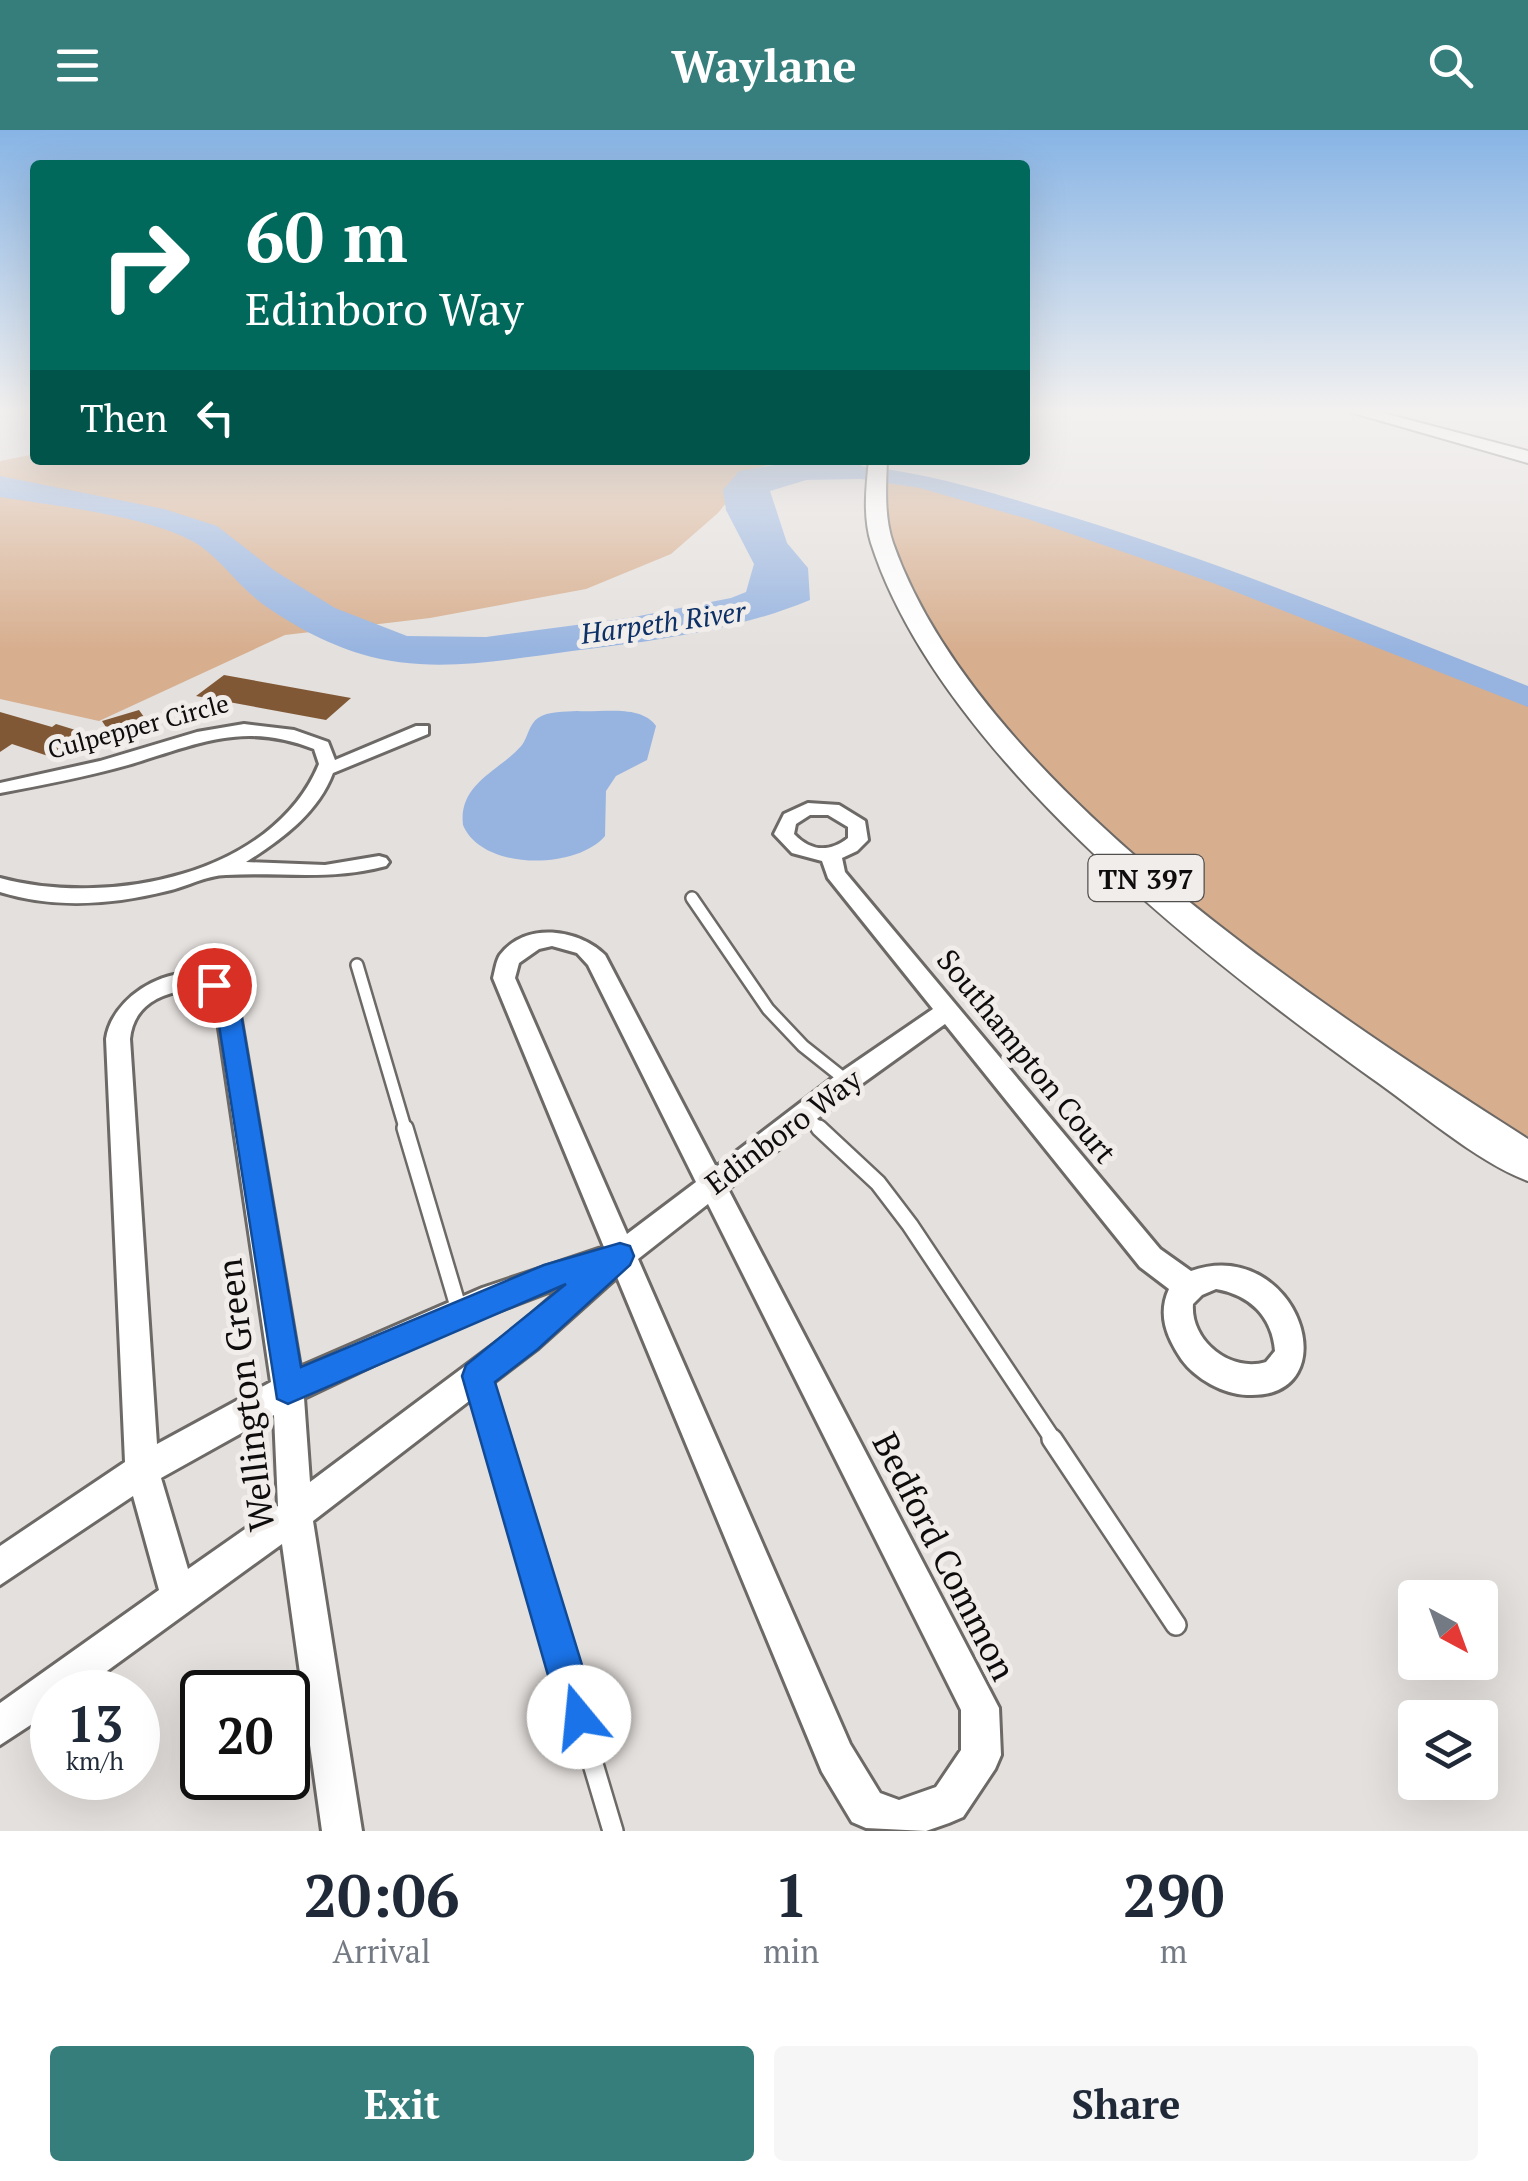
<!DOCTYPE html>
<style>
:root{--surface:#fff;--page:#f6f6f7;--text:#1f2937;--muted:#747a83;--accent:#367e7c}
body{margin:0;font-family:"PT Serif",serif;background:var(--page);color:var(--text);height:100vh;display:flex;flex-direction:column;font-size:38px;white-space:nowrap}
*{box-sizing:border-box;margin:0}
p{font-size:32px;color:var(--muted)}
.icon{flex:none;width:55px;height:55px;fill:none;stroke:currentColor;stroke-width:2;stroke-linecap:round;stroke-linejoin:round}
.map{position:relative;height:1701px;overflow:hidden}
.drawer{display:flex;flex-direction:column;background:var(--surface);flex:1}
.drawer>*{flex:none}
.top-card{position:absolute;left:30px;top:30px;width:1000px;height:305px;border-radius:10px;box-shadow:0 10px 40px #0002;background:#00695c;color:#fff;overflow:hidden}
.needle{width:65px;rotate:139deg}
.controls{position:absolute;left:1398px;top:1450px;display:grid;gap:20px}
.controls a{display:grid;place-items:center;width:100px;height:100px;border-radius:10px;background:var(--surface);box-shadow:0 10px 40px #0002;font-size:50px}
.speed{position:absolute;left:30px;top:1540px;display:flex;gap:20px;font-size:50px;font-weight:700;text-align:center}
.speed>*{display:grid;place-content:center;width:130px;height:130px;border-radius:50%;background:var(--surface);box-shadow:0 10px 40px #0002;line-height:1}
.speed small{font-size:25px;font-weight:400}
.speed .limit{border:5px solid #111;border-radius:15px;background:#fff;color:#111}
.pin{position:absolute;display:grid;place-items:center;width:85px;height:85px;color:#fff;margin:-42px;border:5px solid #fff;border-radius:50%;box-shadow:0 2px 10px #0007}
.me{position:absolute;width:110px;margin:-55px;rotate:343deg;stroke-linejoin:round;filter:drop-shadow(0 0 8px #0008)}
.turn{display:flex;align-items:center;gap:35px;height:210px;padding:0 50px;font-size:45px}
.turn .icon{width:130px;height:130px;stroke-width:2.5}
.turn b{display:block;font-size:70px;line-height:85px}
.then{display:flex;align-items:center;height:95px;padding:0 50px;background:#0003;gap:20px;font-size:38px}
.eta{display:flex;justify-content:space-evenly;align-items:center;height:170px;text-align:center}
.eta b{font-size:60px;font-weight:700;line-height:70px}
.button{display:flex;gap:20px;margin-top:auto;padding:20px 50px}
.button a{flex:1;height:115px;border-radius:10px;background:var(--accent);color:#fff;font-size:40px;font-weight:700;line-height:115px;text-align:center}
.button a+a{background:var(--page);color:var(--text)}
header{display:flex;justify-content:space-between;align-items:center;height:130px;padding:0 50px;background:var(--accent);color:#fff;font-size:45px;font-weight:700}
.map>svg:first-child{display:block}
</style>
<header><svg class="icon" aria-label="menu" viewBox="0 0 24 24"><path d="M4 6h16M4 12h16M4 18h16"/></svg>Waylane<svg class="icon" aria-label="search" viewBox="0 0 24 24"><circle cx="10" cy="10" r="6"/><path d="M15 15l6 6"/></svg></header>
<div class="map">
<svg width="1528" height="1701" viewBox="0 0 1528 1701">
<rect width="100%" height="100%" fill="#e4e0dd"/>
<!-- green -->
<path fill="#d7ae8e" d="M35,324V330H783L753,340L718,383L671,424L586,459L430,488L285,505L99,591L0,569V331Z
M877,345L926,350L1146,417L1528,567V1032L1265,847L1027,636L894,444Z"/>
<!-- water -->
<path fill="#97b4e0" d="M804,330L862,332L860,347L813,348L770,361L787,413L808,438L810,470C735,501 653,511 572,521C503,530 430,545 361,524C327,514 288,493 260,472C238,455 222,431 199,415C153,386 55,376 0,367V346L164,379L217,396L275,441L335,478L407,506L486,507L629,488L731,468L746,462L754,434L726,380L723,360L739,341Z
M577,581C601,583 641,574 656,596L647,630L616,646L606,661L605,706C576,740 482,741 463,695C458,653 500,641 522,615C528,607 529,594 538,588C548,581 565,582 577,581Z"/>
<g fill="none" stroke-linecap="round" stroke-linejoin="round">
<!-- river -->
<path fill="#97b4e0" fill-rule="evenodd" d="M831,334C913,337 990,362 1069,386C1225,434 1376,496 1528,556V577L1213,453L1028,389L920,358L861,349L800,350L789,343L800,336Z"/>
</g>
<!-- building -->
<path fill="#815836" d="M224,545L290,557L351,568L326,590L196,566Z
M139,580L154,601L117,614L102,591Z
M0,582L52,597L56,594L95,606L57,629L12,614L0,622Z"/>
<g fill="none" stroke-linecap="round" stroke-linejoin="round">
<!-- lane-far2 casing -->
<g stroke="#6c6966" stroke-width="16">
<path id="lane-far2" d="M692,768L768,879L803,916L847,951
M357,835L406,1001
M806,986L822,1001"/>
</g>
<!-- lane-far1 casing -->
<g stroke="#6c6966" stroke-width="20">
<path id="lane-far1" d="M405,998L460,1183
M819,998L878,1053L910,1095L1054,1311
M478,1250L496,1311"/>
</g>
<!-- lane casing -->
<g stroke="#6c6966" stroke-width="24">
<path id="lane" d="M496,1309L613,1701
M1052,1309L1176,1495"/>
</g>
<!-- street casing -->
<g stroke="#6c6966" stroke-width="6">
<path id="street" d="M244,594L294,600L328,612L335,630L416,596H428V604L333,643C318,683 281,710 246,732L325,735L379,726L386,728L389,732L386,736C330,751 282,742 226,745C207,745 186,757 167,761C111,775 55,779 0,762V748C106,777 272,747 319,634L314,619C242,591 198,614 128,635C86,647 43,655 0,663V653L100,631L197,602Z
M808,673L839,675L865,691L868,710L857,721L842,728L845,742L1160,1119L1191,1141C1298,1104 1352,1270 1247,1265C1223,1264 1196,1249 1182,1230C1167,1208 1157,1185 1169,1159L1140,1137L945,894L856,958L728,1059L999,1578L1001,1625L995,1639L963,1687L949,1693L926,1701L866,1698L852,1692L822,1642L617,1147L538,1218L313,1391L362,1701H322L282,1414L78,1562H52V1581L0,1615V1573L159,1460L133,1366L0,1455V1416L125,1332L106,909C113,856 203,815 237,867L300,1237L482,1158L604,1117L493,848C495,841 496,831 500,825C525,791 579,799 605,825L716,1037L838,944L933,879L828,748L822,731L792,723L774,704L784,684ZM810,685H828L848,697V708C829,723 810,721 794,704L796,694ZM552,816L577,823L588,835L696,1052L627,1104L515,848L519,833L539,819ZM187,860L206,864L215,871L271,1252L157,1314L130,909C133,878 157,864 187,860ZM708,1074L961,1580V1620L936,1657L899,1670L880,1663L850,1614L638,1129ZM564,1156L516,1198L310,1352L304,1268L443,1202ZM1216,1159C1250,1165 1272,1186 1275,1221L1266,1232C1231,1243 1190,1211 1193,1174L1202,1165ZM274,1285L278,1376L188,1439L161,1348Z"/>
</g>
<!-- primary casing -->
<g stroke="#6c6966" stroke-width="4">
<path id="primary" d="M1350,282H1379L1528,321V333Z
M869,330H887C886,357 884,387 893,413C977,652 1320,876 1528,1009V1051C1478,1033 1415,978 1370,947C1198,824 937,619 871,413C863,387 866,357 869,330Z"/>
</g>
<!-- lane-far2 -->
<use href="#lane-far2" stroke="#fff" stroke-width="11"/>
<!-- lane-far1 -->
<use href="#lane-far1" stroke="#fff" stroke-width="15"/>
<!-- lane -->
<use href="#lane" stroke="#fff" stroke-width="19"/>
<!-- street -->
<use href="#street" fill="#fff" fill-rule="evenodd"/>
<!-- primary -->
<use href="#primary" fill="#fff" fill-rule="evenodd"/>
</g>
<!-- sky -->
<linearGradient id="sky" x2="0" y2="1"><stop stop-color="#87b4e5"/><stop offset="0.54" stop-color="#f3f1f0"/><stop offset="1" stop-color="#f3f1f0" stop-opacity="0"/></linearGradient>
<rect width="1528" height="521" fill="url(#sky)"/>
<!-- route -->
<path fill="#1a73e8" stroke="#114b97" stroke-width="2.5" d="M214,847L223,849L238,866L301,1237L544,1135L620,1113L630,1116L634,1126L630,1135L538,1219L495,1252L598,1587L593,1601L579,1607L565,1601L560,1587L462,1246L466,1235L566,1154L288,1274L277,1269L215,869L203,855Z"/>
<g text-anchor="middle" dominant-baseline="central" stroke-width="10" stroke-linejoin="round" paint-order="stroke">
<!-- far-street labels -->
<g font-size="25" fill="#0e0c0c" stroke="#f1edeb">
<text transform="translate(138 596) rotate(-15)">Culpepper Circle</text>
</g>
<!-- far-water labels -->
<g font-size="28" font-style="italic" fill="#0d3066" stroke="#f1edeb">
<text transform="translate(663 492) rotate(-8)">Harpeth River</text>
</g>
<!-- shield labels -->
<rect fill="#f1edeb" stroke="#52504f" stroke-width="2.5" x="1088.5" y="725" width="115" height="46" rx="8"/>
<g font-size="28" font-weight="bold" fill="#0e0c0c">
<text x="1146" y="748">TN 397</text>
</g>
<!-- street labels -->
<g font-size="30" fill="#0e0c0c" stroke="#f1edeb">
<text transform="translate(1027 926) rotate(51)">Southampton Court</text>
<text transform="translate(783 1001) rotate(-37)">Edinboro Way</text>
</g>
<!-- near-street labels -->
<g font-size="35" fill="#0e0c0c" stroke="#f1edeb">
<text transform="translate(245 1265) rotate(-97)">Wellington Green</text>
<text transform="translate(945 1426) rotate(63)">Bedford Common</text>
</g>
</g>
</svg>
<div class="controls">
<a><svg class="needle" viewBox="-14 -14 28 28"><path d="M0-13l5 13h-10z" fill="#e53935"/><path d="M0 13l5-13h-10z" fill="#747a83"/></svg></a>
<a><svg class="icon" aria-label="layers" viewBox="0 0 24 24"><path d="M12 4l9 5-9 5-9-5zM3 14l9 5 9-5"/></svg></a>
</div>
<div class="speed"><div>13<small>km/h</small></div><div class="limit">20</div></div>
<div class="pin" style="left:214px;top:855px;background:#d93025"><svg class="icon" aria-label="arrive" viewBox="0 0 24 24"><path d="M6 21V4h12l-3 4 3 4H6"/></svg></div>
<svg class="me" style="left:579px;top:1587px" viewBox="-20 -20 40 40"><circle r="19" fill="#fff"/><path d="M0-13L10 11 0 6-10 11z" fill="#1a73e8"/></svg>
<div class="top-card">
<div class="turn"><svg class="icon" aria-label="right" viewBox="0 0 24 24"><path d="M7 20v-9h11M14 6l5 5-5 5"/></svg><div><b>60 m</b>Edinboro Way</div></div>
<div class="then">Then<svg class="icon" aria-label="left" viewBox="0 0 24 24"><path d="M17 20v-9H6M10 6l-5 5 5 5"/></svg></div>
</div>
</div>
<section class="drawer">
<div class="eta">
<div><b>20:06</b><p>Arrival</p></div>
<div><b>1</b><p>min</p></div>
<div><b>290</b><p>m</p></div>
</div>
<div class="button"><a>Exit</a><a>Share</a></div>
</section>
